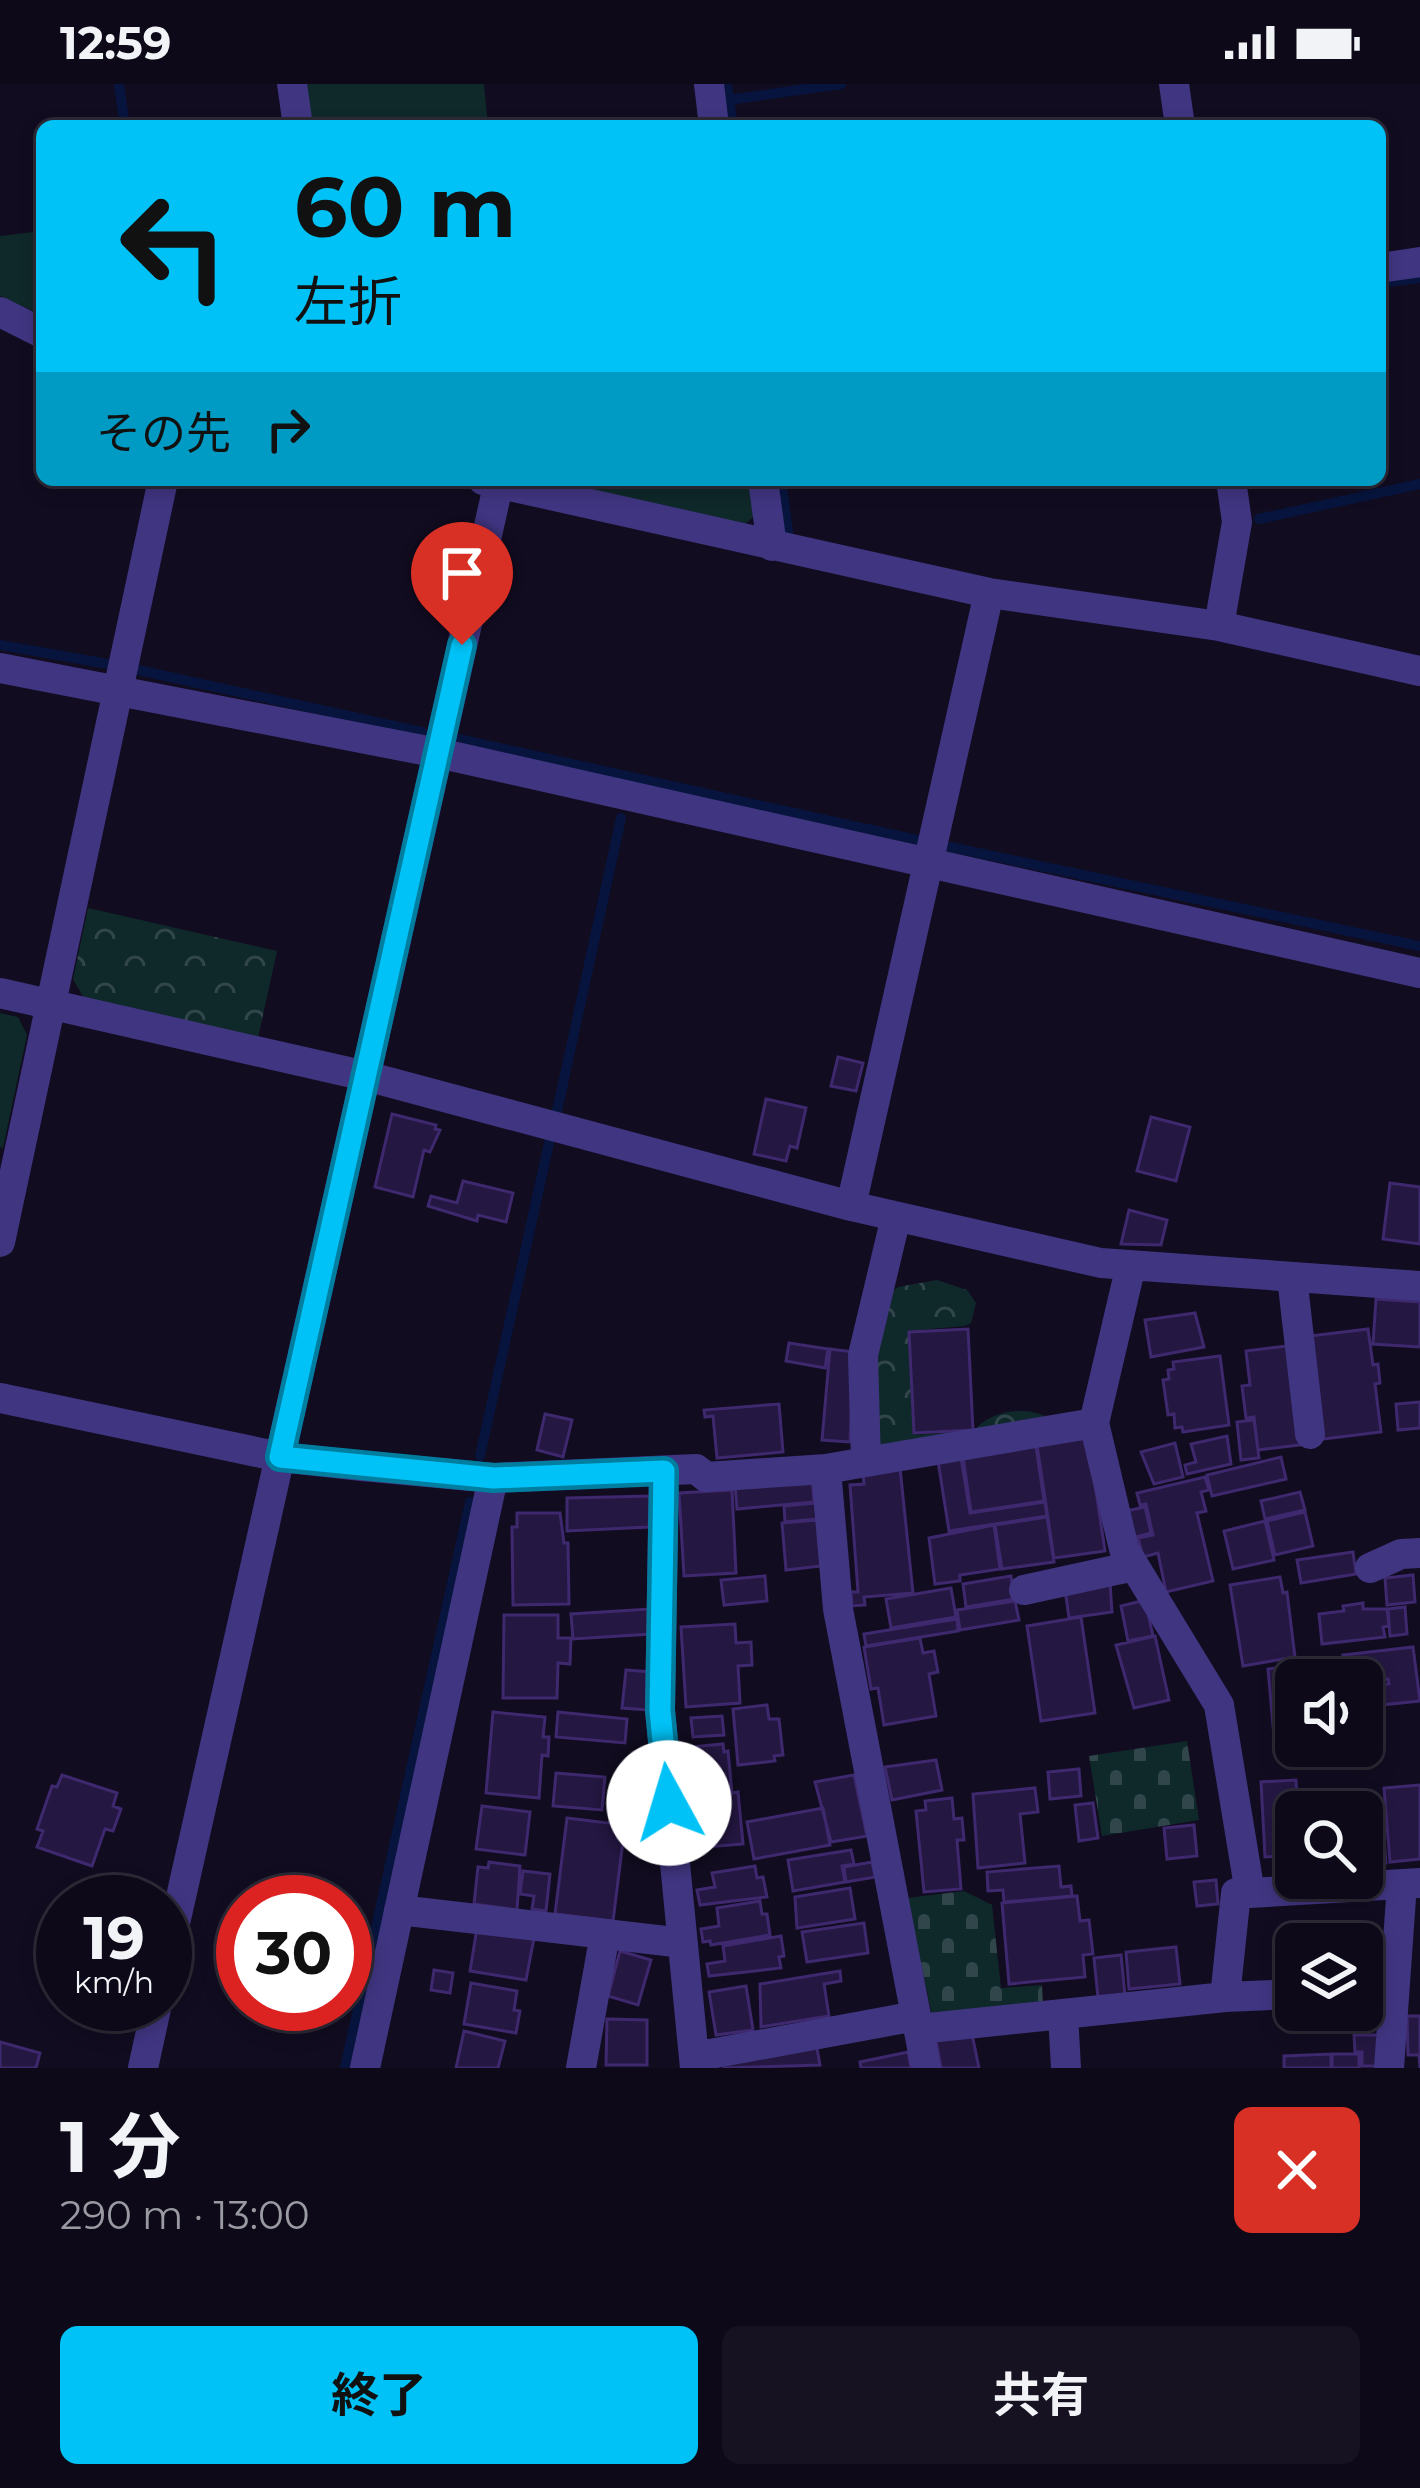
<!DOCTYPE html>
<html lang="ja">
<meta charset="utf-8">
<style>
:root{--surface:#0d0918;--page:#161221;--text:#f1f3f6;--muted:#9a9aa2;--line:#2d2a37;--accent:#00c2f6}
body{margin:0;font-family:Montserrat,"Noto Sans JP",sans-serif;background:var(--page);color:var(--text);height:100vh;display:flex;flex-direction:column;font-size:45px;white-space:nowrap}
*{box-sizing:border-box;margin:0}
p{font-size:39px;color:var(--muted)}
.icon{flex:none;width:66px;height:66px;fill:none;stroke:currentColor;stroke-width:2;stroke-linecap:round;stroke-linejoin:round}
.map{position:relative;height:1984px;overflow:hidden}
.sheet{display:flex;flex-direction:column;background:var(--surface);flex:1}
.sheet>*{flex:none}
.hud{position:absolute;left:36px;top:36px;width:1350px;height:366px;border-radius:18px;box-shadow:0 6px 18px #0003,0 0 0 3px var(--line);background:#00c2f6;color:#111;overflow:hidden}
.buttons{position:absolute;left:1275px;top:1575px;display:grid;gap:24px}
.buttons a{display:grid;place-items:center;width:108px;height:108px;border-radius:18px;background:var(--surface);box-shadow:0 6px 18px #0003,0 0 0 3px var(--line);font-size:60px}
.speed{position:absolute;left:36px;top:1791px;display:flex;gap:24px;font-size:60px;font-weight:700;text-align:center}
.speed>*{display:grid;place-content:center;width:156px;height:156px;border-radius:50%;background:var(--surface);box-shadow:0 6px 18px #0003,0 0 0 3px var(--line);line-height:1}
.speed small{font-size:30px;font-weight:400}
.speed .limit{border:18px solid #d22;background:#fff;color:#111}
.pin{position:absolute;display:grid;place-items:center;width:102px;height:102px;color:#fff;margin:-123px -51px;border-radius:50% 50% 50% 0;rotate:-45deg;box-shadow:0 0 12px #0007}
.pin .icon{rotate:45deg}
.me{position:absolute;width:132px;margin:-66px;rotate:354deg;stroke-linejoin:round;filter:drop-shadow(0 0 9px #0008)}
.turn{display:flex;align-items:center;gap:42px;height:252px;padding:0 60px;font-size:54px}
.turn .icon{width:156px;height:156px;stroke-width:2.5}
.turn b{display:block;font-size:84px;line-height:102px}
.then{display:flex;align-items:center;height:114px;padding:0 60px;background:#0003;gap:24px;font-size:45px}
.round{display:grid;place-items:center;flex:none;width:126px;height:126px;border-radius:18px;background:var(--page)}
.overview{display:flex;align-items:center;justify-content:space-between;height:204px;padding:0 60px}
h1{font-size:72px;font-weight:700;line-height:90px}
.cta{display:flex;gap:24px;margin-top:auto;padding:24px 60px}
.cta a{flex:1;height:138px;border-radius:18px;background:var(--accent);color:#111;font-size:48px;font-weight:700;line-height:138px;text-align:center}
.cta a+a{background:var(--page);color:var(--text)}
.status{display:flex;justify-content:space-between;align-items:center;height:84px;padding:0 60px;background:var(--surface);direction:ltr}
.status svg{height:33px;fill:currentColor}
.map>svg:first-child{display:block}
</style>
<div class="status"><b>12:59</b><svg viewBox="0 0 49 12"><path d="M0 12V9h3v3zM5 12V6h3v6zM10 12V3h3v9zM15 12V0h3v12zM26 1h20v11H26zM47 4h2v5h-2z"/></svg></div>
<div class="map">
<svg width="1420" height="1984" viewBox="0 0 1420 1984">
<defs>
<pattern id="forest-crowns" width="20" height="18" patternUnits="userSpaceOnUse" patternTransform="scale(3)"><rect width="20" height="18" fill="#0f282a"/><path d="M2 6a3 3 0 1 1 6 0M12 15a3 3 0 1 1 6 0" fill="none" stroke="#31464a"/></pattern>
<pattern id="cemetery-stones" width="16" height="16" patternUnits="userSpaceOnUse" patternTransform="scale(3)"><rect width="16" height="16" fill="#0f282a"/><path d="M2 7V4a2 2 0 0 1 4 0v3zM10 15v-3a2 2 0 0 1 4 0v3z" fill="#31464a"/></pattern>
</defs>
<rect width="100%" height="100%" fill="#110c20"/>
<!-- green -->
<path fill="#0f282a" d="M303,0H484L488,42H308Z
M42,147V231L0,212V152Z
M528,396H754L758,429L744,441Z
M0,929L18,933L27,951L3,1064L0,1063Z"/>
<!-- forest -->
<path fill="url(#forest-crowns)" d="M88,824L277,867L258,954L85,916L73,895Z
M937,1196L967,1206L976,1219L971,1239L965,1242L908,1247L913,1351L974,1347C989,1327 1023,1322 1045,1332L1047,1341L882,1366C863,1317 879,1258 890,1209L898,1203Z"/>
<!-- cemetery -->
<path fill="url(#cemetery-stones)" d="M1187,1657L1199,1736L1102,1752L1089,1672Z
M964,1807L992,1821L1001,1904L1042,1901L1043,1922L933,1936L907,1814Z"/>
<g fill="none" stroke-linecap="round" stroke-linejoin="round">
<!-- stream -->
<path stroke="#07153e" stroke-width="10" d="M119,0L125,42
M727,0L733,42
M729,16L841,0
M1380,199L1420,194
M781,396L788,448
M1259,435L1420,400
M0,561L108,580
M138,586L422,648
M454,654L917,756
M950,763L1420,862
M557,1027L621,734
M480,1372L549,1059
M345,1984L470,1418"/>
</g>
<!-- building -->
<path fill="#241742" stroke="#3e286e" stroke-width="3" d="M838,973L863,979L856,1007L831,1002Z
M766,1015L806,1024L797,1064L790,1062L786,1077L754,1070Z
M392,1030L436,1041L435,1045L440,1046L430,1068L424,1066L413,1113L375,1103Z
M1151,1033L1190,1043L1176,1097L1137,1087Z
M463,1097L513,1109L506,1138L478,1131L477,1137L428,1122L431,1112L457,1119Z
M1390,1099L1420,1103V1160L1383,1155Z
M1129,1126L1167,1136L1161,1161L1121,1160Z
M1376,1215L1420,1218V1263L1373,1260Z
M1195,1229L1204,1263L1151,1273L1145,1236Z
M968,1245L973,1346L914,1349L909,1248Z
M1368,1245L1373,1281L1378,1280L1380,1299L1375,1300L1381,1348L1323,1355L1310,1252Z
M789,1259L828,1265L825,1284L786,1277Z
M1287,1262L1300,1361L1258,1366L1254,1333L1246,1334L1242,1302L1250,1301L1246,1267Z
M830,1265L854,1268L850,1358L822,1356Z
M1220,1272L1229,1341L1183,1348L1182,1343L1175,1344L1174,1330L1168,1331L1163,1296L1169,1295L1168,1286L1174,1285L1173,1278Z
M1420,1318V1344L1398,1346L1396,1320Z
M779,1320L783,1368L717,1374L713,1332L705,1333L704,1326Z
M545,1330L572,1336L563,1373L537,1366Z
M1254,1336L1259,1374L1241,1376L1237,1338Z
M1227,1352L1231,1380L1187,1390L1185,1381L1196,1378L1191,1360Z
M1088,1354L1105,1467L1054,1474L1037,1361Z
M1175,1359L1183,1393L1154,1400L1141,1368Z
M1036,1362L1044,1417L971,1428L963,1373Z
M1281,1373L1286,1395L1212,1412L1207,1391Z
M961,1374L970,1429L1045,1418L1047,1432L949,1447L938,1377Z
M900,1384L913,1509L864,1513L865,1521L852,1522L851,1508H858L850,1401L864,1400L863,1391Z
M1205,1393L1209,1406L1201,1408L1206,1427L1197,1429L1213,1497L1166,1508L1158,1469L1143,1473L1138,1454L1153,1451L1146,1420L1140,1421L1137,1409Z
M812,1394L814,1418L737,1425L735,1401Z
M732,1406L736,1489L684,1492L679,1409Z
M1300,1408L1305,1426L1265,1435L1261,1417Z
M651,1412L649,1443L567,1447V1414Z
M815,1419L817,1435L785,1438L784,1422Z
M1145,1423L1151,1449L1132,1454L1126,1427Z
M1305,1428L1313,1462L1275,1471L1267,1437Z
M517,1429H560L564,1459H568L569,1520L513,1521L512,1443H517Z
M1047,1433L1054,1478L1002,1485L995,1441Z
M817,1436L821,1482L786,1486L782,1439Z
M1265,1437L1274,1476L1233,1485L1224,1447Z
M994,1441L1000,1485L960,1491V1497L935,1500L929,1454Z
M1353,1468L1356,1490L1301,1499L1297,1476Z
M1413,1491L1415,1518L1387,1521L1385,1494Z
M765,1492L767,1517L724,1521L721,1496Z
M1011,1492L1014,1515L966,1523L963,1500Z
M1280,1493L1283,1509L1287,1508L1295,1573L1243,1582L1230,1501Z
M1110,1498L1112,1528L1069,1534L1065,1505Z
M951,1504L956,1533L891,1544L886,1515Z
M1145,1516L1153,1552L1128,1557L1121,1522Z
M1015,1517L1019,1536L960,1546L957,1526Z
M1363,1519V1525H1387L1389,1542L1383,1543L1385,1553L1322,1560L1319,1530L1344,1527L1343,1522Z
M1405,1523L1407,1550L1390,1552L1388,1525Z
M649,1525L651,1550L573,1555L571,1530Z
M504,1531H558V1554H571L570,1580L558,1579L557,1614H503Z
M1081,1533L1095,1629L1041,1637L1027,1542Z
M957,1535L958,1547L866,1562L864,1550Z
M735,1540L736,1559L751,1558L752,1581L738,1582L740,1619L686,1623L681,1543Z
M1155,1552L1169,1616L1134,1624L1116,1561Z
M920,1554L923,1569L934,1567L938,1588L929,1590L936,1632L884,1641L878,1604L871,1605L864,1563Z
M1413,1563L1420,1617L1381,1621L1378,1601L1389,1600L1388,1595L1347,1596L1343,1571Z
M1342,1576L1344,1596H1296V1662L1275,1664L1268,1585Z
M626,1586L651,1588L648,1626L622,1624Z
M767,1621L769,1635H779L783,1671L774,1672L775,1677L738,1681L733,1625Z
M493,1628L545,1633L543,1653H549L548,1672L542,1671L539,1714L486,1709Z
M558,1628L627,1635L625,1659L556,1653Z
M722,1632L724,1651L693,1653L691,1634Z
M723,1660L724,1668L728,1667L732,1709L738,1708L743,1760L683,1765L675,1672H680V1664Z
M936,1676L942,1706L892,1716L885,1683Z
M1079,1685L1081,1712L1050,1715L1048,1688Z
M556,1689L605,1693L602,1726L553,1722Z
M621,1689L656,1690L655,1721L650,1720V1725L620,1724Z
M62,1691L117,1709L113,1722L121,1725L113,1747L105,1745L92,1782L37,1763L43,1747L37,1745L52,1702L57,1703Z
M854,1691L867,1752L831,1758L815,1698Z
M1296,1696L1297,1715H1302L1303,1725L1310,1724V1728H1296V1771L1265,1773L1261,1698Z
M1420,1701V1775L1390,1778L1384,1704Z
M1035,1704L1038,1728L1020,1730L1025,1779L978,1784L973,1710Z
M952,1714L954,1735L962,1734L964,1756H957L961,1805L924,1808L916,1727L926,1726L925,1717Z
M1093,1719L1098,1754L1079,1757L1075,1721Z
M482,1722L530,1728L525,1771L476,1765Z
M823,1724L830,1761L754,1775L747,1738Z
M567,1734L625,1741L613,1837L555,1830Z
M1194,1741L1197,1772L1167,1775L1164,1744Z
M1383,1745L1386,1779L1362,1781V1747Z
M851,1766L854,1780L842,1782L845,1798L793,1807L788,1776Z
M489,1778L520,1782L517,1826L474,1820L478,1783L488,1784Z
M872,1778L875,1793L846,1798L844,1783Z
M755,1782L757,1794L763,1793L767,1813L700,1821L697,1806L715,1803L712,1789Z
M1059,1782L1061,1803L1071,1802L1072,1812L1004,1818L1003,1806L988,1807L987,1788Z
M523,1787L550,1790L546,1827L532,1825L534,1812L520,1810Z
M1216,1796L1218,1820L1197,1822L1194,1798Z
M850,1804L855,1835L797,1844L795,1813Z
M1077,1812L1080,1837L1089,1836L1093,1870L1083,1871L1085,1893L1009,1900L1002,1819Z
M760,1817L762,1830H767L770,1851L711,1861L710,1857L703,1858L701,1845L719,1842L717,1824Z
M864,1839L868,1869L807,1878L802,1848Z
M477,1844L534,1854L526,1896L470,1887Z
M781,1852L784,1872L779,1873L781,1884L709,1892L707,1880L725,1877L723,1862Z
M1176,1863L1180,1900L1129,1905L1126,1868Z
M620,1867L651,1876L638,1921L608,1912Z
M1121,1871L1125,1911L1098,1914L1094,1874Z
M434,1886L453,1889L450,1909L431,1906Z
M840,1887L841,1897L824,1900L829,1932L761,1943L760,1900Z
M471,1899L517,1907L514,1926L520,1927L516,1949L464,1940Z
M746,1902L753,1946L716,1951L709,1908Z
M1407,1932H1420V1984L1419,1971H1408Z
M607,1935L647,1936V1981H606Z
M464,1947L505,1957L498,1984H456Z
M972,1950L979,1984H941L936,1957Z
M1354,1951H1382V1982H1362V1968H1355Z
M0,1958L40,1969L36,1984H0Z
M816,1959L820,1981L724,1984L723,1976Z
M908,1968L911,1984H861L860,1978Z
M1331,1970V1984H1284V1972Z
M1332,1970H1359V1984H1332Z"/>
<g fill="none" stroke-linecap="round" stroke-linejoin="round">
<!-- minor -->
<path stroke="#403581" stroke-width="30" d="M292,0L298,42
M709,0L714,42
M1174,0L1180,42
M1380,184L1420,178
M0,228L42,249
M483,396L989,509L1219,542L1420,587
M763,396L772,462
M1219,542L1237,438L1231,396
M0,584L438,669L1420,889
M0,909L366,992L851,1122L1101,1179L1420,1202
M851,1122L989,509
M0,1158L163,396
M1131,1181L1094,1339L1124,1465L1219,1621L1250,1809L1420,1799
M1292,1193L1310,1350
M0,1314L280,1373L362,1382L493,1394L696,1385L706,1393L826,1385L866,1378L863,1271L896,1133
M866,1378L1094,1339
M826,1385L838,1525L926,1984
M664,1387L660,1626L695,1984
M1370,1484L1401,1470L1420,1469
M1024,1506L1134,1482
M399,1826L683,1859
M165,1884L498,402
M1362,1908L1394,1906
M1225,1913L1236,1809H1250
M1063,1930L1066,1984
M919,1945L1225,1913L1296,1910
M694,1973L916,1932
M143,1984L157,1920
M365,1984L493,1394
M581,1984L605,1850
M1389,1984L1402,1800"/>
</g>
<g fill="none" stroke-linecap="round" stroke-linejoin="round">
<!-- route casing -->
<g stroke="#007ea0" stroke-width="30">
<path id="route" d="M462,561L280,1373L494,1394L664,1387L660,1626L669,1719"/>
</g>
<!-- route -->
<use href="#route" stroke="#00c2f6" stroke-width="21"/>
</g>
</svg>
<div class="buttons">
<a><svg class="icon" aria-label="sound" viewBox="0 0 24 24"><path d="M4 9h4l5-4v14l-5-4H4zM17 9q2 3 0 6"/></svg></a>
<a><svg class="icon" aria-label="search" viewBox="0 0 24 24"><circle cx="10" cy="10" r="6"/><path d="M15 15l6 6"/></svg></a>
<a><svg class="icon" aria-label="layers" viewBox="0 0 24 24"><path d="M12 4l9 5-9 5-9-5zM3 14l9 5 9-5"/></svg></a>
</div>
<div class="speed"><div>19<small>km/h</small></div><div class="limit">30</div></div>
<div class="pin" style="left:462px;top:561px;background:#d93025"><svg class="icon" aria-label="arrive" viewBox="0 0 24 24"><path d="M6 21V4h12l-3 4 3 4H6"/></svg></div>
<svg class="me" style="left:669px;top:1719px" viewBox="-20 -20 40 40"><circle r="19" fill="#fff"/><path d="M0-13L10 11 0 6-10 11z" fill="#00c2f6"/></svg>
<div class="hud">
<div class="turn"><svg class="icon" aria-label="left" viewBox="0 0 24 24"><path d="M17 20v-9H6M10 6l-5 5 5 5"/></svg><div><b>60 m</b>左折</div></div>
<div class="then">その先<svg class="icon" aria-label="right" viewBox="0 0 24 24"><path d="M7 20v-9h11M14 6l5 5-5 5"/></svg></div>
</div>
</div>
<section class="sheet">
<div class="overview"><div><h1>1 分</h1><p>290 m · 13:00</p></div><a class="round" style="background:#d93025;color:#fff"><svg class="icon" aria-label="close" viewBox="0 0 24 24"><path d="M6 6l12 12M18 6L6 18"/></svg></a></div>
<div class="cta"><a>終了</a><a>共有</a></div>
</section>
